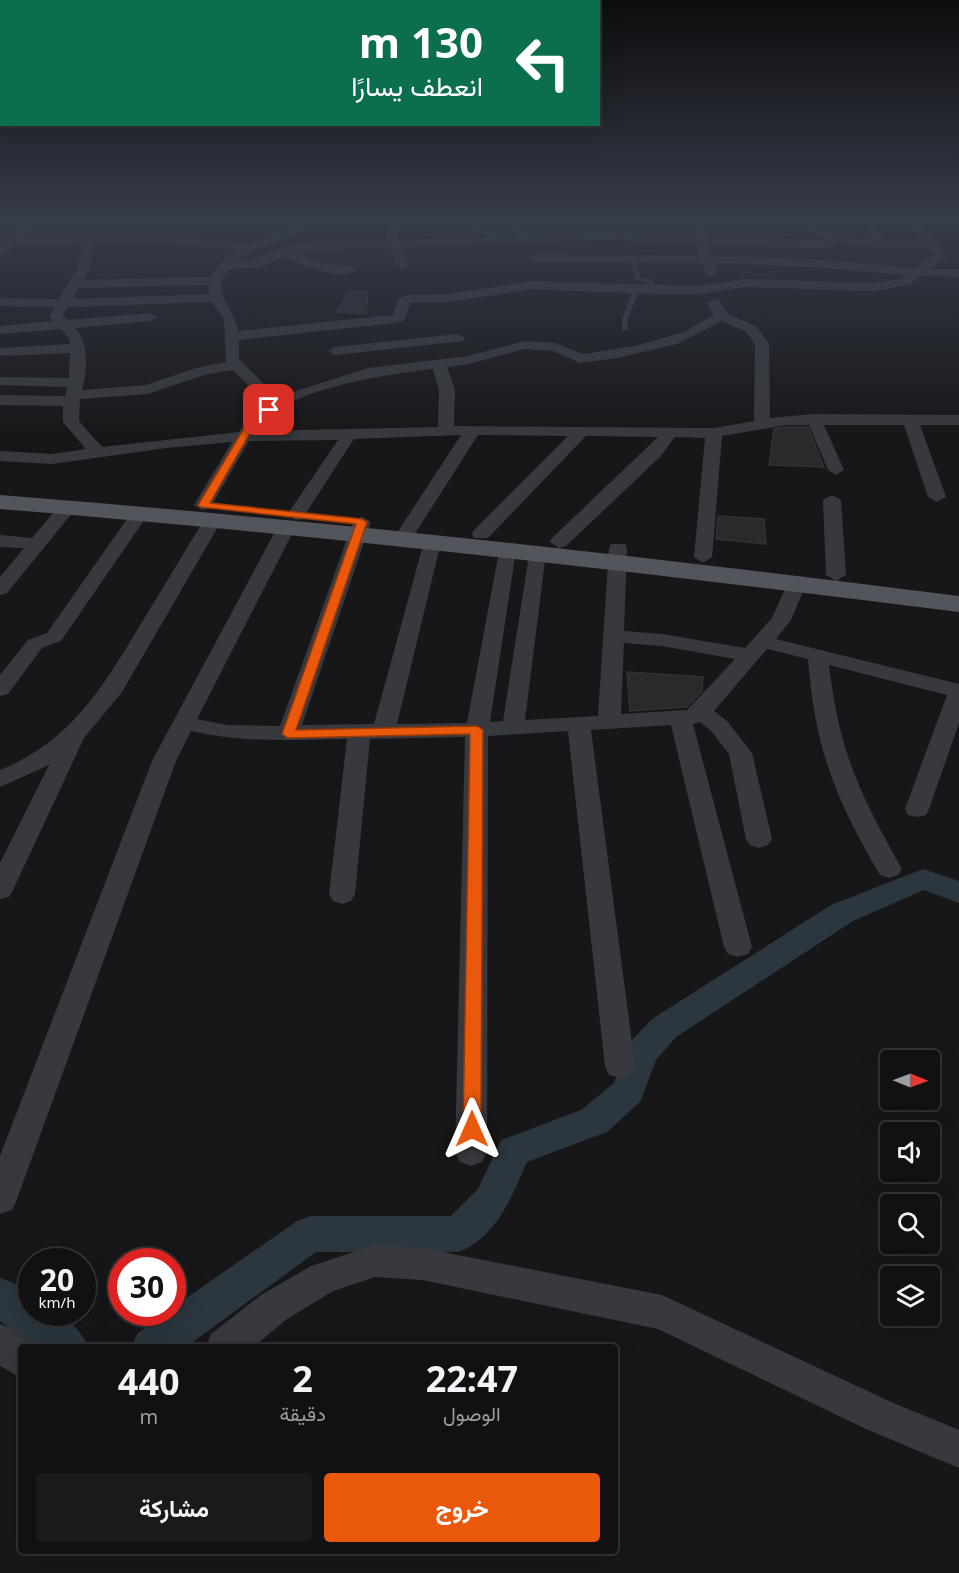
<!DOCTYPE html>
<html lang="ar">
<meta charset="utf-8">
<style>
:root{--surface:#111113;--page:#1a1a1c;--text:#f1f3f6;--muted:#9c9da0;--line:#303133;--accent:#ea580c}
body{margin:0;font-family:"Noto Sans",Vazirmatn,sans-serif;background:var(--page);color:var(--text);direction:rtl;height:100vh;display:flex;flex-direction:column;font-size:22px;white-space:nowrap}
*{box-sizing:border-box;margin:0}
p{font-size:20px;color:var(--muted)}
.icon{flex:none;width:33px;height:33px;fill:none;stroke:currentColor;stroke-width:2;stroke-linecap:round;stroke-linejoin:round}
.map{position:relative;flex:1;overflow:hidden;direction:ltr}
.panel{position:absolute;left:18px;top:1344px;width:600px;height:210px;display:flex;flex-direction:column;background:var(--surface);border-radius:6px;box-shadow:0 6px 24px #0002,0 0 0 2px var(--line);direction:rtl}
.panel>*{flex:none}
.hud{position:absolute;left:0px;top:0px;width:600px;height:126px;box-shadow:0 6px 24px #0002,0 0 0 2px var(--line);direction:rtl;background:#0b6e4f;color:#fff;overflow:hidden}
.needle{width:39px;rotate:91deg}
.fabs{position:absolute;left:880px;top:1050px;display:grid;gap:12px}
.fabs a{display:grid;place-items:center;width:60px;height:60px;border-radius:6px;background:var(--surface);box-shadow:0 6px 24px #0002,0 0 0 2px var(--line);font-size:30px}
.speed{position:absolute;left:18px;top:1248px;display:flex;gap:12px;font-size:30px;font-weight:700;text-align:center}
.speed>*{display:grid;place-content:center;width:78px;height:78px;border-radius:50%;background:var(--surface);box-shadow:0 6px 24px #0002,0 0 0 2px var(--line);line-height:1}
.speed small{font-size:15px;font-weight:400}
.speed .limit{border:9px solid #d22;background:#fff;color:#111}
.pin{position:absolute;display:grid;place-items:center;width:51px;height:51px;color:#fff;margin:-26px;border-radius:12px;box-shadow:0 3px 9px #0006}
.me{position:absolute;width:66px;margin:-33px;rotate:0deg;stroke-linejoin:round;filter:drop-shadow(0 0 4px #0008)}
.turn{display:flex;align-items:center;gap:21px;height:126px;padding:0 18px;font-size:27px}
.turn .icon{width:78px;height:78px;stroke-width:2.5}
.turn b{display:block;font-size:42px;line-height:51px}
.eta{display:flex;justify-content:space-evenly;align-items:center;height:102px;text-align:center}
.eta b{font-size:36px;font-weight:700;line-height:42px}
.action{display:flex;gap:12px;margin-top:auto;padding:12px 18px}
.action a{flex:1;height:69px;border-radius:6px;background:var(--accent);color:#fff;font-size:24px;font-weight:700;line-height:69px;text-align:center}
.action a+a{background:var(--page);color:var(--text)}
.map>svg:first-child{display:block}
</style>
<div class="map">
<svg width="959" height="1573" viewBox="0 0 959 1573">
<rect width="100%" height="100%" fill="#171719"/>
<g fill="none" stroke-linecap="round" stroke-linejoin="round">
<!-- canal -->
<path fill="#2c363e" fill-rule="evenodd" d="M923,869L959,881V903L924,890L853,921L676,1037L656,1060L640,1102L607,1132L527,1162C512,1196 497,1237 459,1252H316L186,1347H131L138,1333L166,1312H172V1308L297,1221L310,1216H451L478,1189L501,1140L581,1110L614,1083L629,1043L652,1019L831,905Z
M0,1278L14,1283L32,1296V1312C58,1312 77,1321 88,1347H34L0,1321Z"/>
</g>
<!-- building -->
<path fill="#2a2a2d" stroke="#313135" stroke-width="1.5" d="M349,291L368,292L366,314L336,312Z
M786,427H808L824,467L769,465L774,429Z
M718,516L764,519L766,544L716,539Z
M627,672L703,677L702,691L687,707L630,711Z"/>
<g fill="none" stroke-linecap="round" stroke-linejoin="round">
<!-- service -->
<path fill="#38393e" fill-rule="evenodd" d="M633,258L636,260L641,278L653,280L654,291H650L647,282L635,280L630,260Z
M636,288L639,290L628,319L627,330L622,331V319L633,290Z"/>
<!-- minor -->
<path fill="#38393e" fill-rule="evenodd" d="M30,217H175L169,220H36Z
M307,217H321C299,239 263,241 239,261C262,259 273,250 293,245C322,239 356,242 386,240L388,217H400L398,240L486,237L446,217C475,217 490,237 518,236L496,217H509L532,235L630,231L636,235L696,237L694,229L680,227V223L691,222L687,217H699L702,222L801,223L796,217H808C823,236 848,239 871,240L861,217H873L883,241H924L903,217H915L947,256L930,269H959V277L920,276L909,285L874,291L744,287L700,294H652L532,289L450,302L410,303L405,320L395,323L239,340V359L277,397L368,368L468,356L524,341L555,343L583,354L635,346L684,332L713,315L707,303L714,299L719,300L727,313L757,327L769,344L770,418L814,414L959,415V425H920L946,497L937,502L928,497L904,425H824L844,470L836,475L828,470L809,425H786L722,436L712,557L703,563L694,557L705,438L675,437L660,457L566,546L559,548L550,542L552,538L658,437L586,436L488,538H474L472,534L474,530L568,436L478,435L409,543L402,545L393,539L461,435L354,439L302,519L296,520L287,515L338,440L249,441L212,505L203,510L194,505L232,442L166,448L52,464L0,461V451L52,454L86,449L63,422V406L0,405V395L65,396L67,387L0,385V377L69,378L70,353L0,356V348L70,344L69,338L61,329L0,334V326L53,321L49,316L55,307L0,306V298L59,299L77,269L83,244L11,246L7,245V239L160,235L249,244ZM706,229L807,230L826,240L708,237ZM624,239L629,242L697,244L699,256L535,254L529,258L535,262L701,263L708,275L712,276L718,272L714,263L812,267L905,275L900,279L874,283L744,279L700,286L532,281L450,294L408,295L399,298L393,315L238,331C237,311 207,288 230,269L261,267L285,257C300,264 342,282 356,270L350,266L318,263L296,252L305,251L389,247L397,265L403,269L409,265L401,247ZM160,243L237,250L220,263L211,277L83,280L89,269L95,244ZM838,243L881,248L930,249L934,255L915,268L812,259L712,256L709,244L825,249ZM209,285V294L73,299L79,288ZM212,302L224,320L226,362L196,368L146,385L82,390C87,372 90,343 75,328L151,321L158,317L151,313L67,320L63,315L68,307ZM722,321L745,331L755,344L754,421L714,428L454,426L455,390L447,367L469,364L524,349L553,351L580,363L617,358L677,344ZM433,369L439,390L438,427L255,431C280,389 388,374 433,369ZM233,370L267,404L247,418L239,432L102,447L79,421L80,399L148,394L204,375Z
M458,334L465,338L463,341L335,355L328,351L335,347Z
M832,495L841,500L846,575L836,581L826,575L823,500Z
M67,503L76,508L73,512L7,593L0,595V577L24,548L0,547V535L32,538L61,504Z
M140,508L149,513L61,641L42,648L8,694L0,696V675L28,640L47,633L134,509Z
M213,515L222,520L122,692L84,738L13,890L9,897L0,899V863L49,765L0,787V770C72,741 104,685 142,622C163,588 183,554 204,520Z
M362,517L371,522L302,725L374,724L425,538L432,536L441,542L397,724L467,723L500,546L507,544L516,550L490,722L503,721L530,549H544L546,553L525,720L598,716L609,548L611,544H625L627,548L624,631L662,634L745,648L772,618L790,578L797,576L807,582L791,620L776,639L959,684V723L929,809L926,815L917,817L908,815L905,809L947,695L829,665C839,752 860,794 902,869L898,875L889,878L880,875C835,798 815,749 808,659L767,649L714,711L727,721L752,753L772,839L768,845L759,848L750,845L746,839L729,754L711,731L700,722L693,724L752,947L748,954L738,957L728,954L724,947L671,725L591,730L635,1066L631,1075L620,1078L609,1075L605,1066L568,731L488,736L487,1152L482,1162L471,1166L460,1162L455,1152L465,737L370,739L355,894L351,901L342,904L333,901L329,894L347,739C294,740 243,743 191,731L176,761L17,1199L12,1210L0,1214V1156L152,761L277,528L286,523L295,528L197,719L227,725L280,726L353,522ZM624,643L662,646L735,659L687,710L621,714Z
M375,1245L422,1248L662,1295L891,1402L959,1430V1468L866,1429L658,1329L422,1280L375,1277L333,1291L287,1319L253,1347H206L211,1334L261,1295L311,1266Z
M0,1324L13,1329L34,1347H21V1378L0,1366Z"/>
<!-- tertiary -->
<path fill="#38393e" fill-rule="evenodd" d="M28,217H43L5,254L0,256V243Z"/>
<!-- primary -->
<path fill="#53555d" fill-rule="evenodd" d="M0,495C321,520 640,556 959,596V612C640,572 321,535 0,509Z"/>
</g>
<!-- sky -->
<linearGradient id="sky" x2="0" y2="1"><stop stop-color="#0d0d0e"/><stop offset="0.5" stop-color="#363c49"/><stop offset="1" stop-color="#363c49" stop-opacity="0"/></linearGradient>
<rect width="959" height="437" fill="url(#sky)"/>
<!-- route -->
<path fill="#ea580c" stroke="#983908" stroke-width="1.5" d="M269,408L273,410L253,428L210,503L362,519L367,522L296,730L477,726L483,730L481,1129L478,1134L472,1136L465,1134L463,1129L470,734L288,738L282,734L356,524L200,507L198,505L246,425Z"/>
</svg>
<div class="fabs">
<a><svg class="needle" viewBox="-14 -14 28 28"><path d="M0-13l5 13h-10z" fill="#e53935"/><path d="M0 13l5-13h-10z" fill="#9c9da0"/></svg></a>
<a><svg class="icon" aria-label="sound" viewBox="0 0 24 24"><path d="M4 9h4l5-4v14l-5-4H4zM17 9q2 3 0 6"/></svg></a>
<a><svg class="icon" aria-label="search" viewBox="0 0 24 24"><circle cx="10" cy="10" r="6"/><path d="M15 15l6 6"/></svg></a>
<a><svg class="icon" aria-label="layers" viewBox="0 0 24 24"><path d="M12 4l9 5-9 5-9-5zM3 14l9 5 9-5"/></svg></a>
</div>
<div class="speed"><div>20<small>km/h</small></div><div class="limit">30</div></div>
<div class="pin" style="left:269px;top:410px;background:#d93025"><svg class="icon" aria-label="arrive" viewBox="0 0 24 24"><path d="M6 21V4h12l-3 4 3 4H6"/></svg></div>
<svg class="me" style="left:472px;top:1129px" viewBox="-20 -20 40 40"><path d="M0-17L14 15 0 8-14 15z" fill="#ea580c" stroke="#fff" stroke-width="4"/></svg>
<div class="hud">
<div class="turn"><svg class="icon" aria-label="left" viewBox="0 0 24 24"><path d="M17 20v-9H6M10 6l-5 5 5 5"/></svg><div><b>130 m</b>انعطف يسارًا</div></div>
</div>
<section class="panel">
<div class="eta">
<div><b>22:47</b><p>الوصول</p></div>
<div><b>2</b><p>دقيقة</p></div>
<div><b>440</b><p>m</p></div>
</div>
<div class="action"><a>خروج</a><a>مشاركة</a></div>
</section>
</div>
